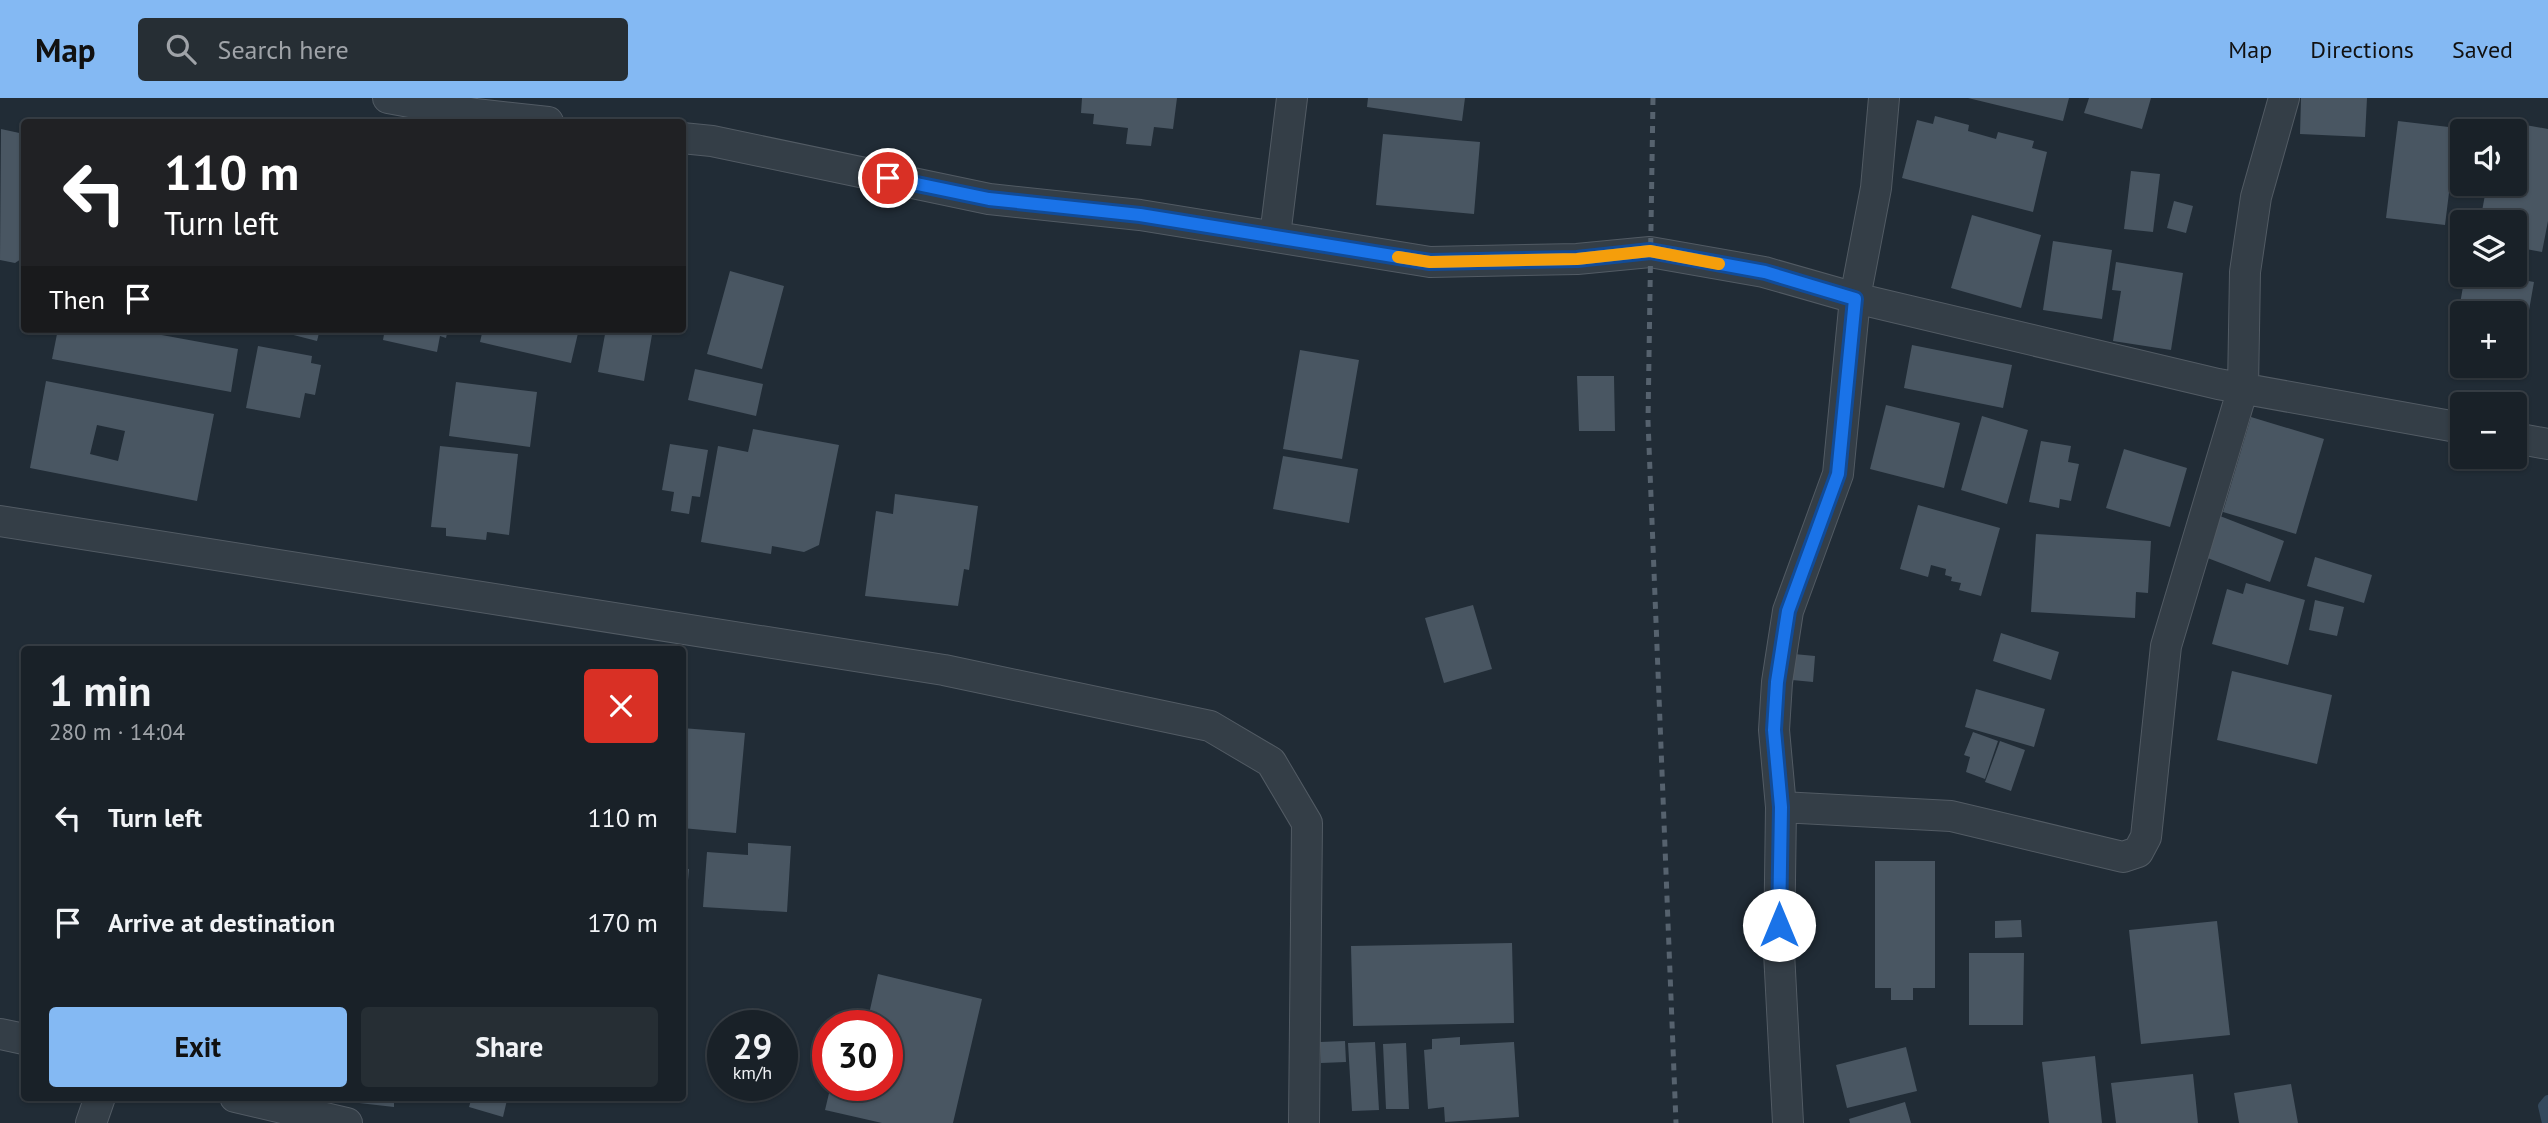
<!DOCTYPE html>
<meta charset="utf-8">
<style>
:root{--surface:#192128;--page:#262e34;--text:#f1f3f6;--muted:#9fa3a8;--line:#373e45;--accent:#84b9f3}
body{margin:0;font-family:"PT Sans",sans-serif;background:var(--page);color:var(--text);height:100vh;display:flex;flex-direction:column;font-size:26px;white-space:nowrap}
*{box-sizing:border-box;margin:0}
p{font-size:23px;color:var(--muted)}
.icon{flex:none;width:38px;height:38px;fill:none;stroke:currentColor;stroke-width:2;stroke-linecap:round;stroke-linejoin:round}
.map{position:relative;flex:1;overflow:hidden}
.sheet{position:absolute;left:21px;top:548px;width:665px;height:455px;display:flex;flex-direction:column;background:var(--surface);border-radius:7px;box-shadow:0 2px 5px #0004,0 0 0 2px var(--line)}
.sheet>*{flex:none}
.banner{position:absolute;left:21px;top:21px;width:665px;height:214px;border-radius:7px;box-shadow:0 2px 5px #0004,0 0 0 2px var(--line);background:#202124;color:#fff;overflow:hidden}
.buttons{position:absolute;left:2450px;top:21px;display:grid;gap:14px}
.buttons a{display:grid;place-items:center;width:77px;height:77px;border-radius:7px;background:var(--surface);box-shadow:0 2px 5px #0004,0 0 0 2px var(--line);font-size:35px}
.speed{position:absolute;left:707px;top:912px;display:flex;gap:14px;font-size:35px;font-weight:700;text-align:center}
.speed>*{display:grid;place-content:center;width:91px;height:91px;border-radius:50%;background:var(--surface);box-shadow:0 2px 5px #0004,0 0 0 2px var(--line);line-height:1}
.speed small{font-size:18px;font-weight:400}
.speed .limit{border:10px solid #d22;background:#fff;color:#111}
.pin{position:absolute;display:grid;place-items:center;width:60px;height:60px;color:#fff;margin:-30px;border:4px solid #fff;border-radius:50%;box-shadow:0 2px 7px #0007}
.me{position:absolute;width:77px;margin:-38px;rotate:0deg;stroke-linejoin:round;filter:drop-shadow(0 0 5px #0008)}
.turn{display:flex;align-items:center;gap:24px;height:147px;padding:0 28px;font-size:32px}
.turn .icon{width:91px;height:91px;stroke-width:2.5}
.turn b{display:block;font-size:49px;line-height:60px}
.then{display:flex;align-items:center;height:66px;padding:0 28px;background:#0003;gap:14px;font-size:26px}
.round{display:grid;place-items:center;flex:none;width:74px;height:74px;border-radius:7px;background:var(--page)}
.overview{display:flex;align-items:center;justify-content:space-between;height:119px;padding:0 28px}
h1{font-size:42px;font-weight:700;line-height:52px}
.cta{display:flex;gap:14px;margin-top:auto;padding:14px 28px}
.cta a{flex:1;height:80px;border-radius:7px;background:var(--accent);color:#111;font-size:28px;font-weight:700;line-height:80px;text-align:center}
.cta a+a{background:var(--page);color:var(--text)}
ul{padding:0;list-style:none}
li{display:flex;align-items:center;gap:21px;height:105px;padding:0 28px}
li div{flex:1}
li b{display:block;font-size:26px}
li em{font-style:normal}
header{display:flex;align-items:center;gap:42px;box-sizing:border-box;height:98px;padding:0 35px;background:var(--accent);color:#111}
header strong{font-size:33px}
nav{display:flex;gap:38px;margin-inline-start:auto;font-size:24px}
.search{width:490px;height:63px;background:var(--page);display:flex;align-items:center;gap:18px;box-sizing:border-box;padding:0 24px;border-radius:7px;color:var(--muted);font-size:26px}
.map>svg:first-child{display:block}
</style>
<header>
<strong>Map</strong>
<div class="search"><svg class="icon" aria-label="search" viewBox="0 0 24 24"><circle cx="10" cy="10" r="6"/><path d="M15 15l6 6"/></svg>Search here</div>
<nav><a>Map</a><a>Directions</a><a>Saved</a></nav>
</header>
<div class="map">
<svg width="2548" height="1025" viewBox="0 0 2548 1025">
<rect width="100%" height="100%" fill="#212c36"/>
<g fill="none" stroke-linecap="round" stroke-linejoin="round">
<!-- stream -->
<path stroke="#35495d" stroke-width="10" d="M2547,1025L2543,1008L2548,1002"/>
</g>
<!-- building -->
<path fill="#495662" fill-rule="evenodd" d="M1082,0H1177L1173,31L1154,29L1151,48L1126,46L1128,30L1093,26L1094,16L1081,15Z
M1368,0H1465L1462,23L1367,9Z
M1968,0H2069L2063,23Z
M2089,0H2151L2142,31L2084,15Z
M2301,0H2367L2365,39L2300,36Z
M1935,18L1969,27L1968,33L1996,41L1998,34L2034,43L2032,50L2047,54L2033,114L1902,80L1917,22L1933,26Z
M2498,22L2548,31V123L2542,154L2515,149V124H2480L2487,86H2515V33H2496Z
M2398,23L2457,30L2445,127L2386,120Z
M1,31L24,36V159L15,165L0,162Z
M1383,36L1480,44L1474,116L1376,107Z
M2131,73L2160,76L2153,134L2124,131Z
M2174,103L2193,108L2186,135L2167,130Z
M1972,117L2041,137L2021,210L1951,190Z
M2053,143L2112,152L2102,221L2043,212Z
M2116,164L2183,175L2171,252L2113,243L2121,193L2112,192Z
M730,173L784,188L762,271L707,256Z
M2465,177H2495L2534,184L2520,263H2515V215H2462V253L2452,252Z
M58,231H129L238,251L231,294L52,261Z
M270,231H320L317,243Z
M385,231H448L446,240L440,238L437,254L383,242Z
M483,231H579L571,265L480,244Z
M606,231H653L644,283L598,274Z
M1912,247L2012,267L2003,310L1904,290Z
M258,248L312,258L311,265L321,267L315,297L305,295L300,320L246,310Z
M1300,252L1359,262L1342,361L1283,351Z
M695,271L763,286L756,318L688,302Z
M1577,278H1614L1615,333H1579Z
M46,283L214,316L197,403L30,370ZM97,327L125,333L118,363L90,356Z
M456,284L537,294L530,349L449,338Z
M1886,307L1960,325L1944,390L1870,371Z
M1982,318L2028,332L2007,406L1961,392Z
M2251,319L2324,341L2296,436L2223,414Z
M753,331L839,347L819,447L804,454L772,448L771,456L701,444L718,348L748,354Z
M2041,343L2071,348L2068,364L2079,366L2071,403L2060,401L2059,410L2029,404Z
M670,346L708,352L700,399L692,398L689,416L671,413L674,394L662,392Z
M440,348L518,356L509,437L487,434L486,442L446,438V430L431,429Z
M2124,351L2187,370L2170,429L2106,410Z
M1283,358L1358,371L1349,425L1273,411Z
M895,396L978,408L969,472L964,471L958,508L865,498L876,413L893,416Z
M1918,407L2000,430L1981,498L1959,492L1961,485L1951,483L1952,479L1945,477L1946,471L1931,467L1928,479L1900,471Z
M2220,418L2284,443L2270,484L2205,459Z
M2036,436L2151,443L2148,495L2136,494L2135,520L2031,514Z
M2315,459L2372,477L2364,505L2307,488Z
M2246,485L2305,502L2288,567L2212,546L2227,491L2243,496Z
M2315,502L2344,509L2337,538L2309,532Z
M1473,507L1492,571L1444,585L1425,520Z
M2001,535L2059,554L2051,582L1993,563Z
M1794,556L1815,558L1813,584L1792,582Z
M2232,573L2332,597L2317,666L2217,642Z
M1976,591L2045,611L2034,649L1965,629Z
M682,630L745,635L736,735L682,730Z
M1973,634L1998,643L1985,681L1966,674L1970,659L1964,657Z
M2000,643L2025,652L2011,693L1985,684Z
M748,745L791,748L787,814L703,809L707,754L748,757Z
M1875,763H1935V890H1913V902H1891V890H1875Z
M682,771H689L686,806L682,805Z
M2021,822L2022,839L1995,840V823Z
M2217,823L2230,937L2141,946L2129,832Z
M1512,845L1514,925L1353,928L1351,848Z
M1969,855H2024L2023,927H1969Z
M878,876L982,901L953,1025H882L825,1012L831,987H887V928H853L857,913L869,916Z
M1460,939V947L1514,944L1519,1019L1445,1024L1444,1009L1428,1011L1424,952L1432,951V941Z
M1345,943L1346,964L1321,965L1320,944Z
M1375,944L1379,1012L1352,1013L1348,945Z
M1406,945L1409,1011H1386L1383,946Z
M1906,949L1917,993L1847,1010L1836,967Z
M2095,958L2102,1025H2049L2042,964Z
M2193,976L2198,1025H2116L2111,985Z
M2291,986L2298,1025H2239L2234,995Z
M359,999H394V1009L359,1005Z
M472,999L507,1002L503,1019L469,1009Z
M1905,1004L1911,1025H1850L1849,1021Z"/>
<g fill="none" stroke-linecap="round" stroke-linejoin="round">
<!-- street casing -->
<g stroke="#525b64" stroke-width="32">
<path id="street" d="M388,0L475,16L548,24
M682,40L712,43L989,101L1140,117L1430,164L1577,161L1650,154L1764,174L1855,200L2218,286L2462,330
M1275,138L1292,0
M2515,340L2548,346
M0,423L944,572L1210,628L1271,664L1307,725L1304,1025
M1781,709L1951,718L2123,759L2138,754L2146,739L2166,548L2243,290L2245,174L2256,99L2284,0
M0,936L24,941
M235,999L347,1025
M91,1025L100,999
M1788,1025L1779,854L1781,709L1774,632L1777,584L1788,513L1838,376L1855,200L1876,90L1884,0"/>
</g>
<!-- street -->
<use href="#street" stroke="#343e47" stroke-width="30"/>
<!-- rail -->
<path stroke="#56626e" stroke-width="5" stroke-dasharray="7 7" stroke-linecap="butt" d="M1653,0L1648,323L1676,1025"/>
</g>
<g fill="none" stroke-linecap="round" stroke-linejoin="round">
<!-- route casing -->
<g stroke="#114b97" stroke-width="18">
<path id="route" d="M888,80L989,101L1140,117L1430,164L1577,161L1650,153L1765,174L1855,201L1838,376L1788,513L1777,584L1774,632L1781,709L1779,827"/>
</g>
<!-- route -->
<use href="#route" stroke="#1a73e8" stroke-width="12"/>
<!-- slow -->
<path stroke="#f59e0b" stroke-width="12" d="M1398,159L1430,164L1577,161L1650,153L1719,166"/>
</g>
</svg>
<div class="buttons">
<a><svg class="icon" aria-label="sound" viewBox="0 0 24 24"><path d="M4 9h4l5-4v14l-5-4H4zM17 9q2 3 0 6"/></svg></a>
<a><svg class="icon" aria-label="layers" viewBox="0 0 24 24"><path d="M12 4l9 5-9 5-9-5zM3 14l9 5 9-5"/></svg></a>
<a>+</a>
<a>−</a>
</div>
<div class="speed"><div>29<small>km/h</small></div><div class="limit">30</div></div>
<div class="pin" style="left:888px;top:80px;background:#d93025"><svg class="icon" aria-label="arrive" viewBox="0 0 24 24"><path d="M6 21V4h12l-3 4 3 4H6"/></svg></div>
<svg class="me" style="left:1779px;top:827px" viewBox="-20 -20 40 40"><circle r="19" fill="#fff"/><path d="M0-13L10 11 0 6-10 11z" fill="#1a73e8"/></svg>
<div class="banner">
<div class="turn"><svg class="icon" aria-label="left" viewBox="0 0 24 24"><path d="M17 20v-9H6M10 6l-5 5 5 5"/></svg><div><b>110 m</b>Turn left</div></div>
<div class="then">Then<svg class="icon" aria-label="arrive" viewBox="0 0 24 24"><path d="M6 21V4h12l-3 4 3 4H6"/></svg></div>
</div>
<section class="sheet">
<div class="overview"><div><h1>1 min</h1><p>280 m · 14:04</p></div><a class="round" style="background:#d93025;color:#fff"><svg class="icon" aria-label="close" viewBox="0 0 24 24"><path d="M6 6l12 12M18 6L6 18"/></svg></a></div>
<ul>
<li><svg class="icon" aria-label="left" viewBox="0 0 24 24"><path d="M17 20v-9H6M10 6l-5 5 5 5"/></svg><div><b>Turn left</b></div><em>110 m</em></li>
<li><svg class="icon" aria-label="arrive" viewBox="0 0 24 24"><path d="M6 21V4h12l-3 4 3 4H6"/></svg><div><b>Arrive at destination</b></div><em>170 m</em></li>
</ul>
<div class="cta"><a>Exit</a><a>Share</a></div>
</section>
</div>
